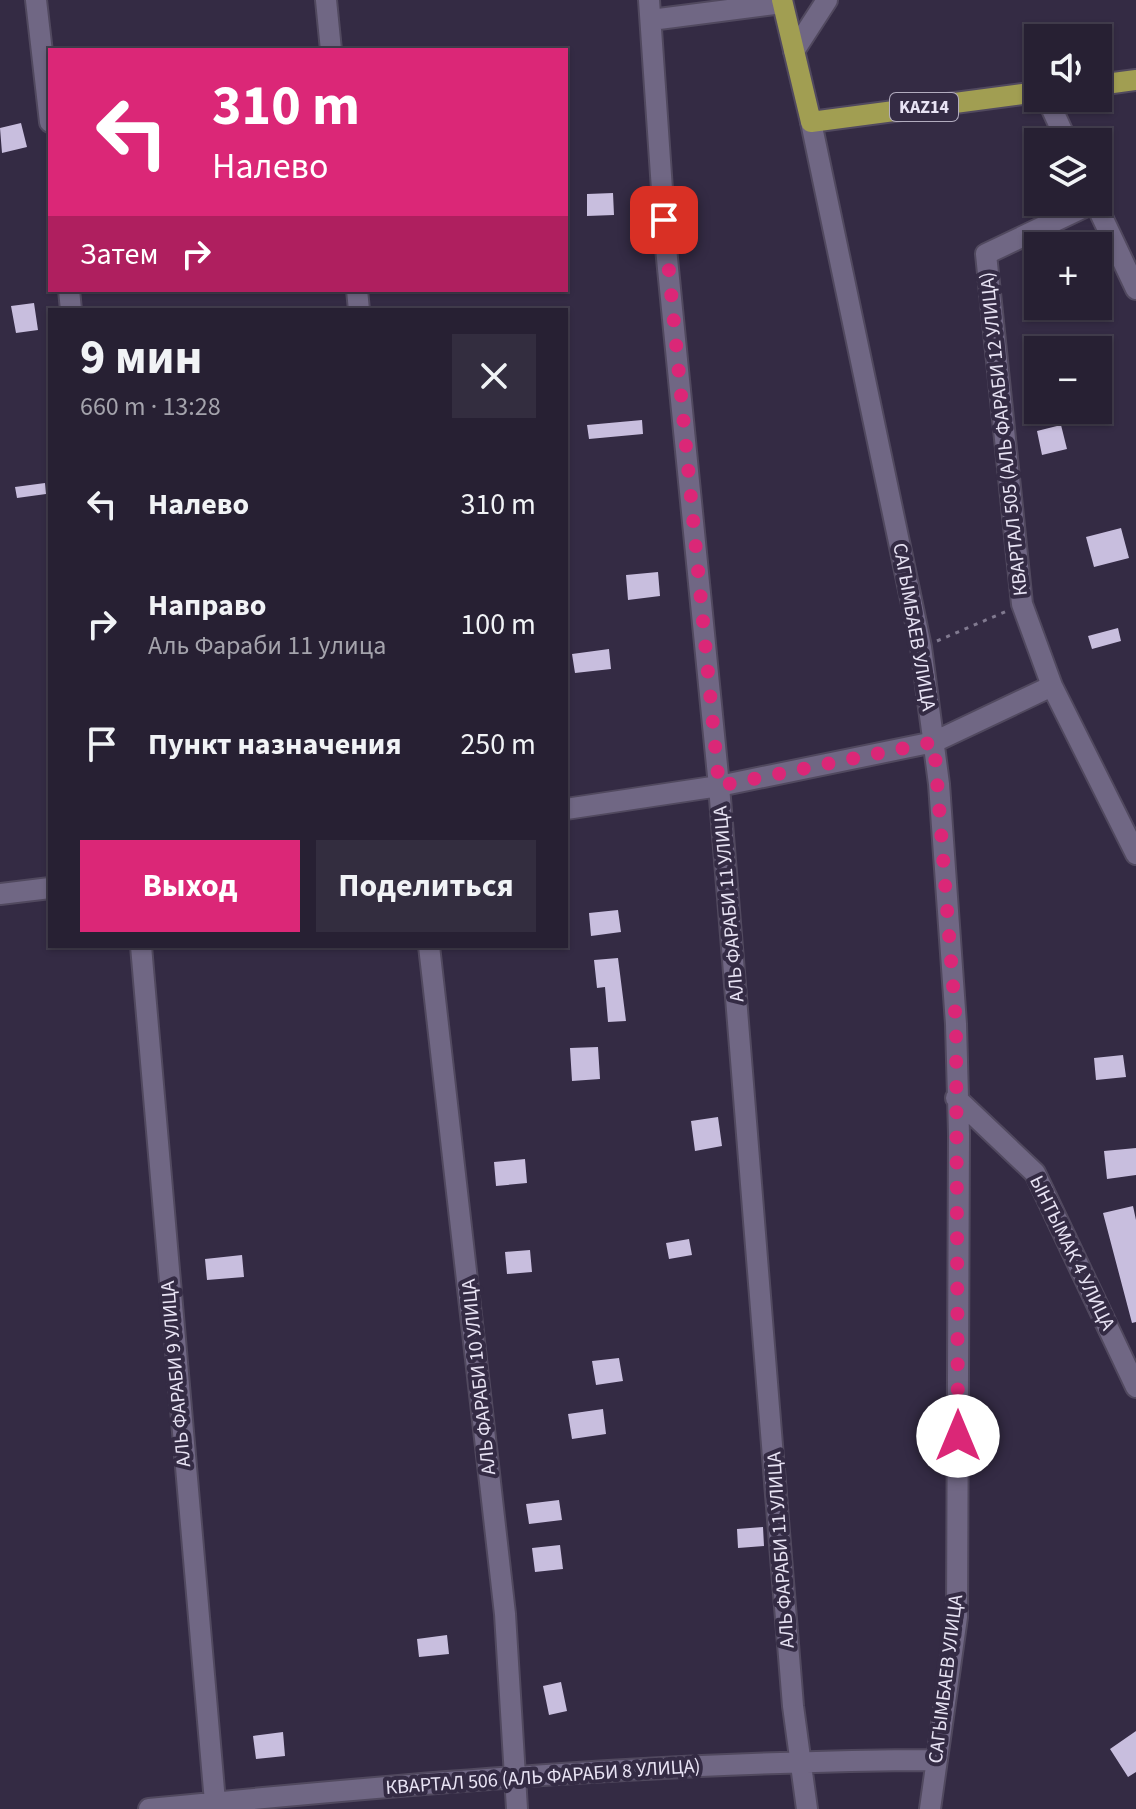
<!DOCTYPE html>
<html lang="ru">
<meta charset="utf-8">
<style>
:root{--surface:#272033;--page:#332d3f;--text:#f1f3f6;--muted:#a4a3ac;--line:#433e4e;--accent:#db2777}
body{margin:0;font-family:"Source Sans 3",sans-serif;background:var(--page);color:var(--text);height:100vh;display:flex;flex-direction:column;font-size:30px;white-space:nowrap}
*{box-sizing:border-box;margin:0}
p{font-size:26px;color:var(--muted)}
.icon{flex:none;width:44px;height:44px;fill:none;stroke:currentColor;stroke-width:2;stroke-linecap:round;stroke-linejoin:round}
.map{position:relative;flex:1;overflow:hidden}
.panel{position:absolute;left:48px;top:308px;width:520px;height:640px;display:flex;flex-direction:column;background:var(--surface);border-radius:0px;box-shadow:0 2px 6px #0004,0 0 0 2px var(--line)}
.panel>*{flex:none}
.top-card{position:absolute;left:48px;top:48px;width:520px;height:244px;border-radius:0px;box-shadow:0 2px 6px #0004,0 0 0 2px var(--line);background:#db2777;color:#fff;overflow:hidden}
.fabs{position:absolute;left:1024px;top:24px;display:grid;gap:16px}
.fabs a{display:grid;place-items:center;width:88px;height:88px;border-radius:0px;background:var(--surface);box-shadow:0 2px 6px #0004,0 0 0 2px var(--line);font-size:40px}
.pin{position:absolute;display:grid;place-items:center;width:68px;height:68px;color:#fff;margin:-34px;border-radius:16px;box-shadow:0 4px 12px #0006}
.me{position:absolute;width:88px;margin:-44px;rotate:0deg;stroke-linejoin:round;filter:drop-shadow(0 0 6px #0008)}
.turn{display:flex;align-items:center;gap:28px;height:168px;padding:0 32px;font-size:36px}
.turn .icon{width:104px;height:104px;stroke-width:2.5}
.turn b{display:block;font-size:56px;line-height:68px}
.then{display:flex;align-items:center;height:76px;padding:0 32px;background:#0003;gap:16px;font-size:30px}
.round{display:grid;place-items:center;flex:none;width:84px;height:84px;border-radius:0px;background:var(--page)}
.summary{display:flex;align-items:center;justify-content:space-between;height:136px;padding:0 32px}
h1{font-size:48px;font-weight:700;line-height:60px}
.button{display:flex;gap:16px;margin-top:auto;padding:16px 32px}
.button a{flex:1;height:92px;border-radius:0px;background:var(--accent);color:#fff;font-size:32px;font-weight:700;line-height:92px;text-align:center}
.button a+a{background:var(--page);color:var(--text)}
ul{padding:0;list-style:none}
li{display:flex;align-items:center;gap:24px;height:120px;padding:0 32px}
li div{flex:1}
li b{display:block;font-size:30px}
li em{font-style:normal}
.map>svg:first-child{display:block}
</style>
<div class="map">
<svg width="1136" height="1809" viewBox="0 0 1136 1809">
<rect width="100%" height="100%" fill="#342b44"/>
<!-- building -->
<path fill="#c8bede" d="M21,123L27,147L2,153L0,128Z
M613,193L614,215L587,216V194Z
M34,303L38,330L16,333L11,306Z
M642,420L643,434L589,439L587,425Z
M1061,425L1067,449L1042,455L1037,431Z
M45,483L46,494L17,498L15,487Z
M1121,528L1129,558L1094,567L1086,537Z
M658,572L660,596L628,600L626,575Z
M1118,628L1121,641L1092,649L1088,636Z
M609,649L611,669L575,673L572,654Z
M618,910L621,932L591,936L589,913Z
M618,958L626,1021L608,1022L605,987L597,988L594,960Z
M598,1047L600,1079L572,1081L570,1048Z
M1123,1055L1126,1077L1096,1080L1094,1058Z
M718,1117L722,1146L695,1151L691,1121Z
M1136,1148V1175L1107,1179L1104,1151Z
M525,1159L527,1183L496,1186L494,1162Z
M1133,1206L1136,1220V1322L1132,1323L1103,1213Z
M689,1239L692,1255L669,1259L666,1243Z
M530,1250L532,1272L507,1274L505,1252Z
M242,1255L244,1277L207,1280L205,1259Z
M619,1358L623,1381L596,1385L592,1361Z
M603,1409L606,1434L572,1439L568,1414Z
M559,1500L562,1520L529,1524L526,1504Z
M763,1527L764,1546L738,1548L737,1529Z
M560,1545L563,1569L535,1572L532,1548Z
M447,1635L449,1654L419,1657L417,1639Z
M561,1682L567,1711L549,1715L543,1686Z
M1136,1731V1772L1128,1777L1110,1749Z
M283,1732L285,1756L256,1759L253,1736Z"/>
<g fill="none" stroke-linecap="round" stroke-linejoin="round">
<!-- minor casing -->
<g stroke="#51495f" stroke-width="24">
<path id="minor" d="M36,0L50,122
M326,0L331,50
M649,0L666,248L719,786L793,1706L807,1809
M651,20L782,3
M794,51L827,0
M1047,98L1067,142
M811,122L921,647L939,784L956,1024L959,1134L957,1617L930,1809
M1095,202L986,254L1022,604L1052,686L1136,854
M1095,202L1136,289
M69,290L71,310
M357,290L359,310
M566,809L719,786L934,742L1052,686
M0,894L50,888
M141,946L215,1802
M429,946L505,1614L517,1809
M956,1098L1035,1173L1136,1387
M149,1809C411,1783 674,1761 937,1760"/>
</g>
<!-- major casing -->
<g stroke="#51495f" stroke-width="24">
<path id="major" d="M782,0L811,122L1038,92
M1098,85L1136,80"/>
</g>
<!-- path -->
<path stroke="#817a90" stroke-width="3" stroke-dasharray="4 6" stroke-linecap="butt" d="M937,641L1007,611"/>
<!-- minor -->
<use href="#minor" stroke="#706784" stroke-width="20"/>
<!-- major -->
<use href="#major" stroke="#a19e52" stroke-width="20"/>
</g>
<g fill="none" stroke-linecap="round" stroke-linejoin="round">
<!-- route -->
<path stroke="#db2777" stroke-width="14" stroke-dasharray="0 25.2" d="M664,220L719,786L934,742L956,1024L958,1436"/>
</g>
<g text-anchor="middle" dominant-baseline="central" stroke-width="8" stroke-linejoin="round" paint-order="stroke">
<!-- shield labels -->
<rect fill="#342b44" stroke="#b2acbf" stroke-width="2" x="890" y="93" width="68" height="28" rx="6"/>
<g font-size="18" font-weight="bold" fill="#e8e3f4">
<text x="924" y="107">KAZ14</text>
</g>
<!-- street labels -->
<g font-size="20" fill="#e8e3f4" stroke="#342b44">
<text transform="translate(1004 434) rotate(-96)">КВАРТАЛ 505 (АЛЬ ФАРАБИ 12 УЛИЦА)</text>
<text transform="translate(914 627) rotate(80)">САГЫМБАЕВ УЛИЦА</text>
<text transform="translate(729 904) rotate(-95)">АЛЬ ФАРАБИ 11 УЛИЦА</text>
<text transform="translate(1072 1253) rotate(64)">ЫНТЫМАК 4 УЛИЦА</text>
<text transform="translate(176 1374) rotate(-95)">АЛЬ ФАРАБИ 9 УЛИЦА</text>
<text transform="translate(479 1377) rotate(-96)">АЛЬ ФАРАБИ 10 УЛИЦА</text>
<text transform="translate(781 1550) rotate(-94)">АЛЬ ФАРАБИ 11 УЛИЦА</text>
<text transform="translate(946 1679) rotate(-83)">САГЫМБАЕВ УЛИЦА</text>
<text transform="translate(543 1777) rotate(-4)">КВАРТАЛ 506 (АЛЬ ФАРАБИ 8 УЛИЦА)</text>
</g>
</g>
</svg>
<div class="fabs">
<a><svg class="icon" aria-label="sound" viewBox="0 0 24 24"><path d="M4 9h4l5-4v14l-5-4H4zM17 9q2 3 0 6"/></svg></a>
<a><svg class="icon" aria-label="layers" viewBox="0 0 24 24"><path d="M12 4l9 5-9 5-9-5zM3 14l9 5 9-5"/></svg></a>
<a>+</a>
<a>−</a>
</div>
<div class="pin" style="left:664px;top:220px;background:#d93025"><svg class="icon" aria-label="arrive" viewBox="0 0 24 24"><path d="M6 21V4h12l-3 4 3 4H6"/></svg></div>
<svg class="me" style="left:958px;top:1436px" viewBox="-20 -20 40 40"><circle r="19" fill="#fff"/><path d="M0-13L10 11 0 6-10 11z" fill="#db2777"/></svg>
<div class="top-card">
<div class="turn"><svg class="icon" aria-label="left" viewBox="0 0 24 24"><path d="M17 20v-9H6M10 6l-5 5 5 5"/></svg><div><b>310 m</b>Налево</div></div>
<div class="then">Затем<svg class="icon" aria-label="right" viewBox="0 0 24 24"><path d="M7 20v-9h11M14 6l5 5-5 5"/></svg></div>
</div>
<section class="panel">
<div class="summary"><div><h1>9 мин</h1><p>660 m · 13:28</p></div><a class="round"><svg class="icon" aria-label="close" viewBox="0 0 24 24"><path d="M6 6l12 12M18 6L6 18"/></svg></a></div>
<ul>
<li><svg class="icon" aria-label="left" viewBox="0 0 24 24"><path d="M17 20v-9H6M10 6l-5 5 5 5"/></svg><div><b>Налево</b></div><em>310 m</em></li>
<li><svg class="icon" aria-label="right" viewBox="0 0 24 24"><path d="M7 20v-9h11M14 6l5 5-5 5"/></svg><div><b>Направо</b><p>Аль Фараби 11 улица</p></div><em>100 m</em></li>
<li><svg class="icon" aria-label="arrive" viewBox="0 0 24 24"><path d="M6 21V4h12l-3 4 3 4H6"/></svg><div><b>Пункт назначения</b></div><em>250 m</em></li>
</ul>
<div class="button"><a>Выход</a><a>Поделиться</a></div>
</section>
</div>
